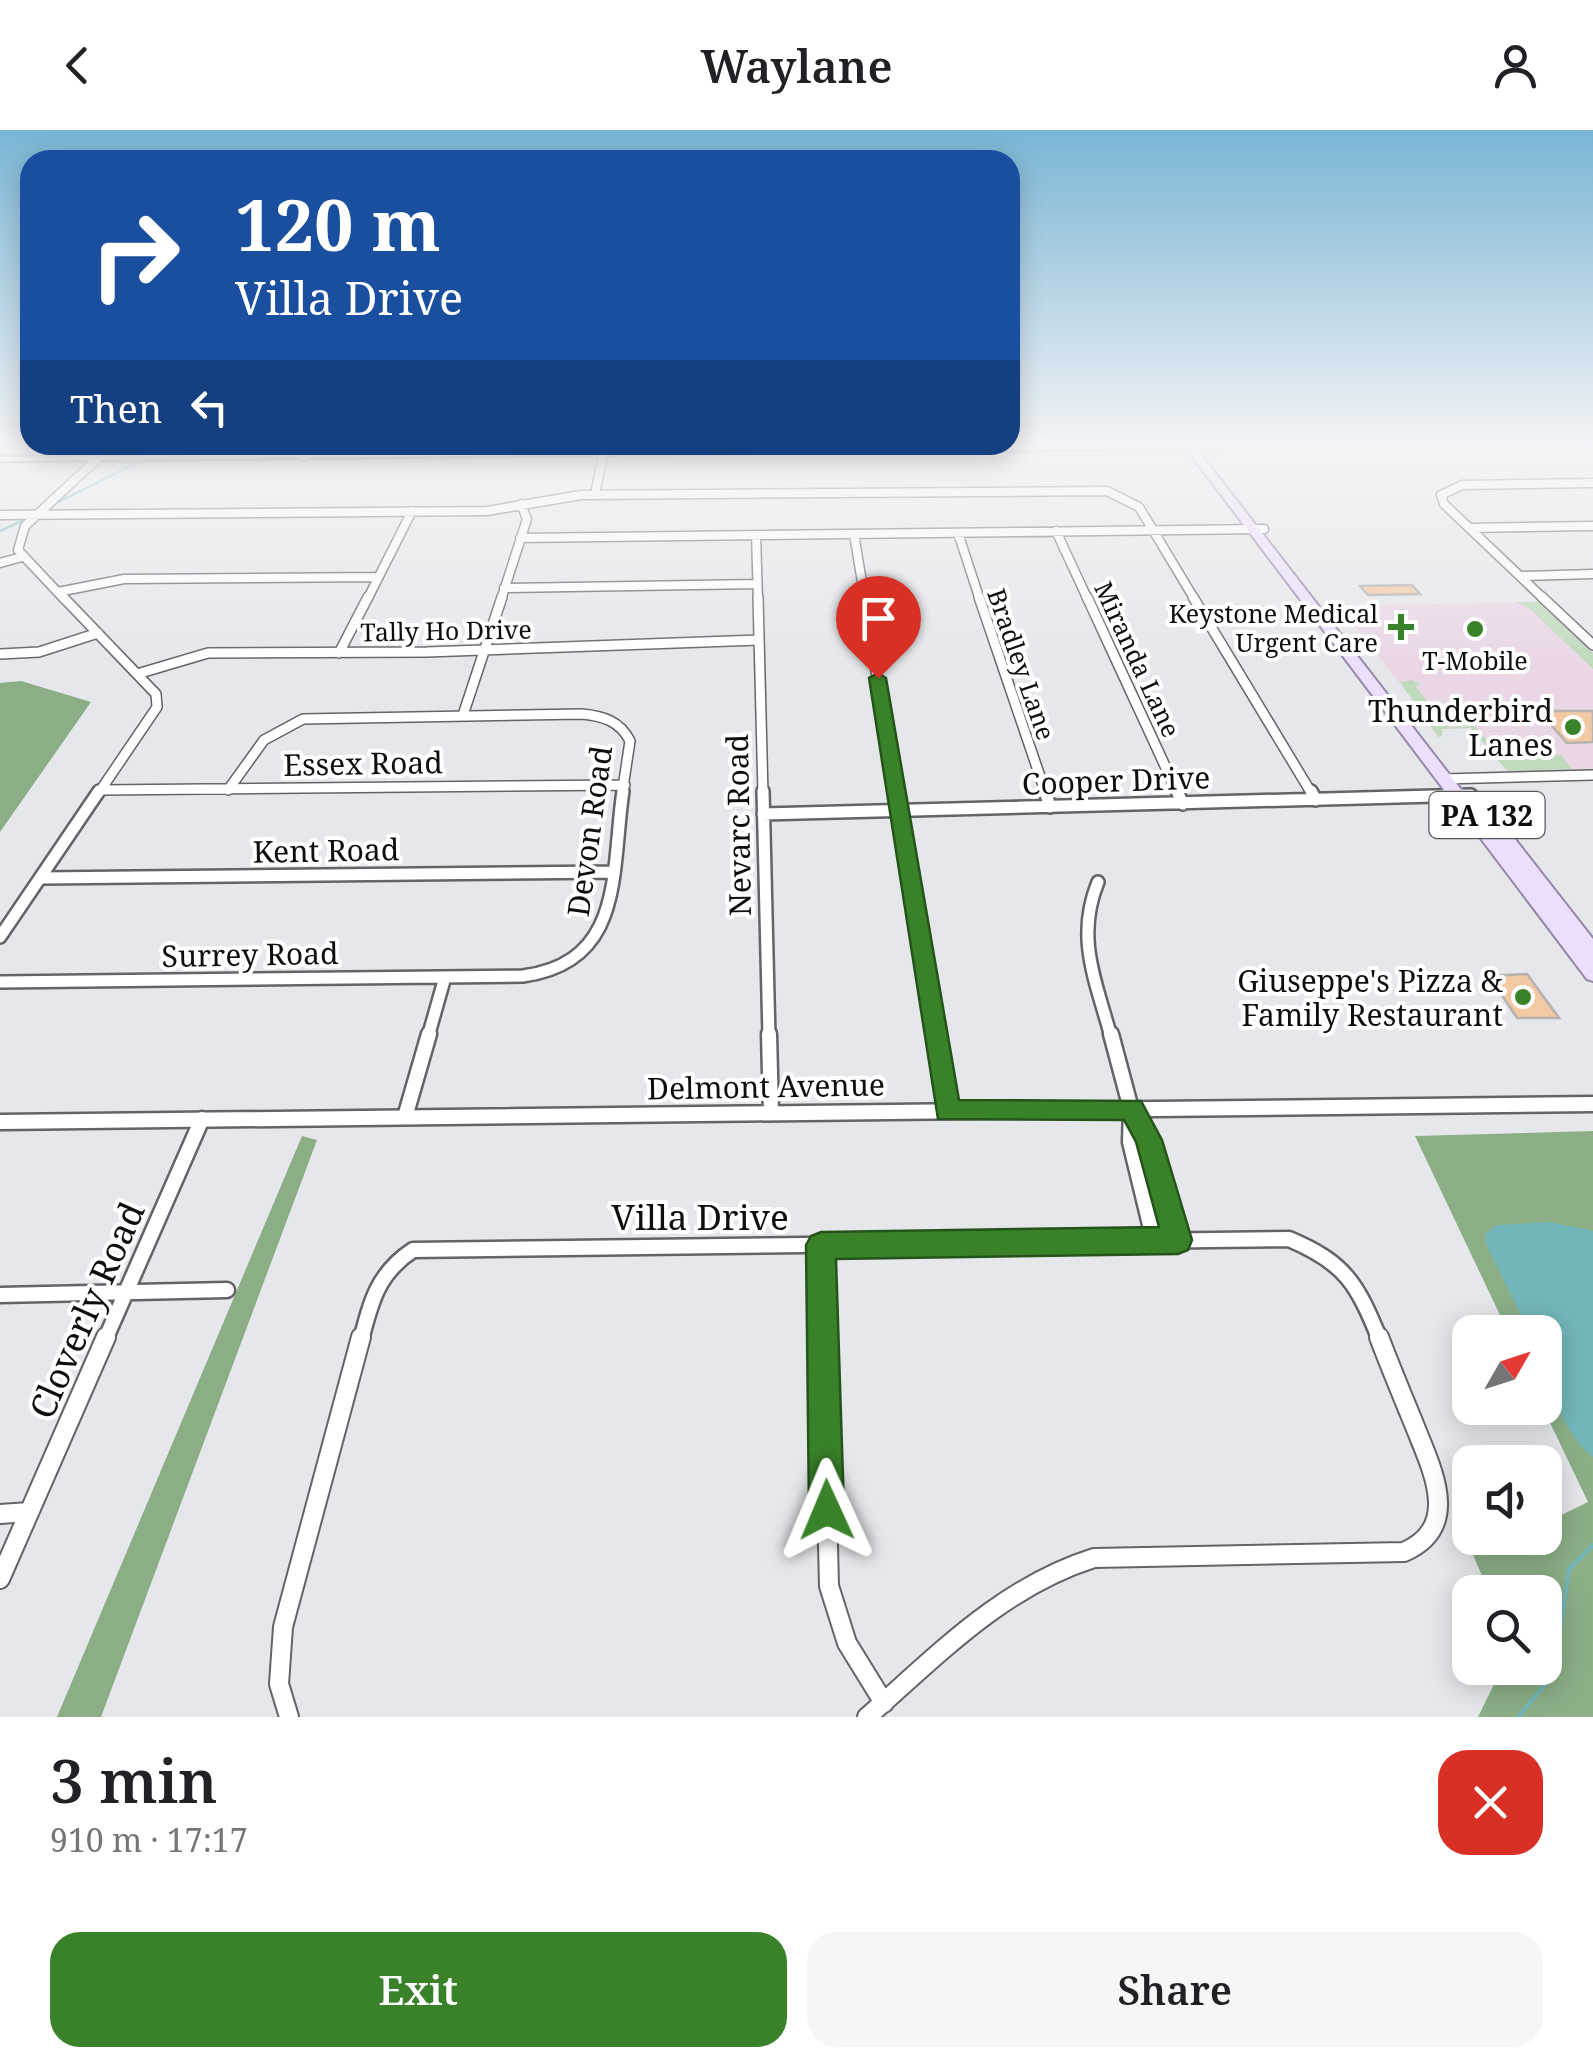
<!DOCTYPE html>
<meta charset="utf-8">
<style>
:root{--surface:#fff;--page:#f6f6f6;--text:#202124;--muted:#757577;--accent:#398229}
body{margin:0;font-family:"Noto Serif",serif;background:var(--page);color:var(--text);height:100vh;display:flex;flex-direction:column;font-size:38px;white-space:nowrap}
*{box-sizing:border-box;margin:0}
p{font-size:32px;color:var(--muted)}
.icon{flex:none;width:55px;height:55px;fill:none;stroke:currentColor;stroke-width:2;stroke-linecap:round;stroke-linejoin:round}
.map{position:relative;height:1587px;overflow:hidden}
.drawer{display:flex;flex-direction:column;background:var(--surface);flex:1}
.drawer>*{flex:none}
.guide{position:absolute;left:20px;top:20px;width:1000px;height:305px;border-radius:30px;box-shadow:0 5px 25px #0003;background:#1a4fa0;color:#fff;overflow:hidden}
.needle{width:65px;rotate:51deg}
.controls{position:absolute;left:1452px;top:1185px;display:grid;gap:20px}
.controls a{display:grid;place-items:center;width:110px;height:110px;border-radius:20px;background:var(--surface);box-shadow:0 5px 25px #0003;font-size:50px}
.pin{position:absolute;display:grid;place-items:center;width:85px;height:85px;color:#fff;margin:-102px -42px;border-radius:50% 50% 50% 0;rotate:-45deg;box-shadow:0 0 10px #0007}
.pin .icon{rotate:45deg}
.me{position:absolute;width:110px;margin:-55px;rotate:359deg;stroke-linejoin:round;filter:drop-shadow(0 0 8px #0008)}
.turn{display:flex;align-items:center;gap:35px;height:210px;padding:0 50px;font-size:45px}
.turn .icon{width:130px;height:130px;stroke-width:2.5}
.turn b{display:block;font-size:70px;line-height:85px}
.then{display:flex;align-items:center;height:95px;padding:0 50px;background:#0003;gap:20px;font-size:38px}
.round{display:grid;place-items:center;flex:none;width:105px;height:105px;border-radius:30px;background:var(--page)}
.summary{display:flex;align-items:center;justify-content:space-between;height:170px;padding:0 50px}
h1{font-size:60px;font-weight:600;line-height:75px}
.cta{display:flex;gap:20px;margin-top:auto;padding:20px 50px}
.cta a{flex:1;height:115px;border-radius:30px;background:var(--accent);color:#fff;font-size:40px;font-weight:600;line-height:115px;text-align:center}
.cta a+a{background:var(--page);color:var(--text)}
header{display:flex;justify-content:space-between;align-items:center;height:130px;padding:0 50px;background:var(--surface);font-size:45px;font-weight:600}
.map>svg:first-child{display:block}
</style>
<header><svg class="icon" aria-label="back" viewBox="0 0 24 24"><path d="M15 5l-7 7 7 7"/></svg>Waylane<svg class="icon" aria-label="person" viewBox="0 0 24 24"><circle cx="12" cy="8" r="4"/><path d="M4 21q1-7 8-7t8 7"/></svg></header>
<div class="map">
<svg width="1593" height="1587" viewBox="0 0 1593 1587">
<rect width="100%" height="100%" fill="#e6e7ea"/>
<!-- commercial -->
<path fill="#ead7e6" d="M1540,472L1593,523V639L1507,641L1471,598L1436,599L1339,476Z"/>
<!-- green -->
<path fill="#c1dabe" d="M1516,472H1540L1593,523V539L1530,479Z
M1412,550L1420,554L1416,557L1449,597L1475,596C1507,634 1514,627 1561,625L1572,639L1507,641L1471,598L1442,599V606L1438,607L1400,552Z"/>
<!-- forest -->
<path fill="#8bae87" d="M21,551L91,572L0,702V553Z
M1593,1001V1587H1478L1502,1538H1545V1462H1489L1470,1418L1502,1408H1545V1393L1588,1372L1543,1278L1545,1202H1508L1415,1006Z
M302,1006L317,1010L101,1587H57Z"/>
<!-- water -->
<path fill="#73b6b9" d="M1549,1092L1593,1101V1327C1558,1299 1545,1245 1545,1202H1529L1486,1114L1485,1104L1497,1095Z"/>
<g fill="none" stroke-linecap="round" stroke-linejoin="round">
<!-- stream-far1 -->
<path stroke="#73b6b9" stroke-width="2.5" d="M51,376L171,315
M0,401L26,389"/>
<!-- stream -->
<path stroke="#73b6b9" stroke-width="4" d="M1518,1587L1554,1544L1569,1439L1593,1415"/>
</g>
<!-- building -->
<path fill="#f3c9a4" stroke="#b5b2b0" stroke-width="2.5" d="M1412,455L1420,464L1368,465L1360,456Z
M1539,581H1593V612L1567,613Z
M1527,844L1559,888H1517L1489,846Z"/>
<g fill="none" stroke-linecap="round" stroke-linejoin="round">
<!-- minor-far4 casing -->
<g stroke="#636467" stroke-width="11">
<path id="minor-far4" d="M304,327L312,315
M595,365L603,324
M0,385L487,381L581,365L1107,361L1139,377L1195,470
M1469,398L1593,396
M1056,401L1088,470
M958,403L980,470
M854,404L865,470
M756,405L758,470
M520,408L1264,399
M0,433L22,427
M1520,446L1593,444
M504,458L757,454
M58,462L124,449L378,447
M65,470L18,420L25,396L97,329
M367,470L412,381
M501,470L527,389L521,374
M1545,470L1444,374L1441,365L1462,355L1593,353"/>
</g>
<!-- minor-far3 casing -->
<g stroke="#636467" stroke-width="12">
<path id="minor-far3" d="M63,467L156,564L157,577L98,664
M758,467L763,664
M864,467L896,664
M979,467L1046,664
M1087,467L1178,664
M1193,467L1312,664
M1542,467L1593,515
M339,523L368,467
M0,524L39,522L98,503
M137,544L208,523L427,522L759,510
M463,585L502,467
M1444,649L1593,645
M101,660L625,655
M228,660L264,610L303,589L582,584C603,586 620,591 630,611L622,664"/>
</g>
<!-- minor-far2 casing -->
<g stroke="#636467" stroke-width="16">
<path id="minor-far2" d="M763,661L769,907
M896,661L936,907
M1045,661L1050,677
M1177,661L1183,674
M1311,661L1316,670
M763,684L1471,665
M41,748L611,742
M1098,752C1075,808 1096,851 1111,907
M0,807L99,661
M0,852L523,846C625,832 611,742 623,661
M428,907L445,847"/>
</g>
<!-- minor-far1 casing -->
<g stroke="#636467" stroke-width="19">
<path id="minor-far1" d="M769,904L771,983
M935,904L948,981
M1111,904L1131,979L1149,1010L1178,1110
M1131,979L1130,1012L1154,1111
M405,987L429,904
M821,1115L823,1210
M0,1165L227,1160
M105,1210L202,989
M361,1210C371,1171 378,1143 413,1120L1289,1109C1346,1133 1357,1154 1380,1210"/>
</g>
<!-- minor casing -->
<g stroke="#636467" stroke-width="22">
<path id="minor" d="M823,1207L829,1456L847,1513L884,1573
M0,1384L29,1382
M0,1449L106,1207
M289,1587L279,1554L283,1497L361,1207
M867,1587C938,1525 1002,1457 1094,1428L1404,1422C1463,1396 1431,1338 1414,1294C1402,1265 1390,1236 1379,1207"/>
</g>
<!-- tertiary casing -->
<g stroke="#636467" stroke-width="5">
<path id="tertiary" d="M1302,313H1490L1486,315L0,331V327Z
M1593,967V981L0,999V985Z"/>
</g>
<!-- primary casing -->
<g stroke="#9688a8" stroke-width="4">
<path id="primary" d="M1182,313H1192L1473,675L1480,671L1486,672L1593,809V851L1587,849Z"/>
</g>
<!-- minor-far4 -->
<use href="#minor-far4" stroke="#fff" stroke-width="8"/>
<!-- minor-far3 -->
<use href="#minor-far3" stroke="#fff" stroke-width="9"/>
<!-- minor-far2 -->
<use href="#minor-far2" stroke="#fff" stroke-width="11"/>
<!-- minor-far1 -->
<use href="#minor-far1" stroke="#fff" stroke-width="14"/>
<!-- minor -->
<use href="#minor" stroke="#fff" stroke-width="18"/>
<!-- tertiary -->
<use href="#tertiary" fill="#fff" fill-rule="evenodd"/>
<!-- primary -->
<use href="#primary" fill="#ecdffd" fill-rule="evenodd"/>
</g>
<!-- sky -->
<linearGradient id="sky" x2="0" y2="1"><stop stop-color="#79b5d5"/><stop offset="0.59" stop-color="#f4f4f6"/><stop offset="1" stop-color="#f4f4f6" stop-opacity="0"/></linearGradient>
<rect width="1593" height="535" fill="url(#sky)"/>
<!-- route -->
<path fill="#398229" stroke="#25541b" stroke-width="2.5" d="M878,543L886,548L959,970L1141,971L1162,1010L1192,1110L1188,1120L1178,1124L836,1129L844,1380L839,1392L827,1397L814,1392L809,1380L806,1115L811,1106L821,1102L1159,1097L1136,1012L1124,990L938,989L869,548Z"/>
<!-- markers -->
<g fill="#398229" stroke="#fff" stroke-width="4">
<path d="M1396 482h10v10h10v10h-10v10h-10v-10h-10v-10h10z"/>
<circle cx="1475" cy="499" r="10"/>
<circle cx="1573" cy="597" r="10"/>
<circle cx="1523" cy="867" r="10"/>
</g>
<g text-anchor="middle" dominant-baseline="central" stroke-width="8" stroke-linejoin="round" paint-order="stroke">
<!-- far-poi labels -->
<g font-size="25" fill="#0e0e0f" stroke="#fff" text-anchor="end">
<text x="1378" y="483">Keystone Medical<tspan x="1378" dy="29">Urgent Care</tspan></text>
<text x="1475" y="530" text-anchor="middle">T-Mobile</text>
</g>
<!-- far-street labels -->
<g font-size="25" fill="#0e0e0f" stroke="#fff">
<text transform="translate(446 500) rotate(-1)">Tally Ho Drive</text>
<text transform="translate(1138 529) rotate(65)">Miranda Lane</text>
<text transform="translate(1022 534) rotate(71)">Bradley Lane</text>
</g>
<!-- shield labels -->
<rect fill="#fff" stroke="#565657" stroke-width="2.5" x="1429.5" y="662" width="115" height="46" rx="8"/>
<g font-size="28" font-weight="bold" fill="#0e0e0f">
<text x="1487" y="685">PA 132</text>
</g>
<!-- poi labels -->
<g font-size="30" fill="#0e0e0f" stroke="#fff" text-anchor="end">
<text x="1553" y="580">Thunderbird<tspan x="1553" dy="34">Lanes</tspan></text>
<text x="1503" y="850">Giuseppe's Pizza &amp;<tspan x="1503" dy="34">Family Restaurant</tspan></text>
</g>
<!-- street labels -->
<g font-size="30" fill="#0e0e0f" stroke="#fff">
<text transform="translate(363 633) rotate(-1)">Essex Road</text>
<text transform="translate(1116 650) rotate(-2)">Cooper Drive</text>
<text transform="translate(738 695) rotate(-91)">Nevarc Road</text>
<text transform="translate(589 701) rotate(-82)">Devon Road</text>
<text transform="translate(326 720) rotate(-1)">Kent Road</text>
<text transform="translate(250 824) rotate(-1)">Surrey Road</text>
<text transform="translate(766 956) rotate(-1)">Delmont Avenue</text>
</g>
<!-- near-street labels -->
<g font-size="35" fill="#0e0e0f" stroke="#fff">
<text x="700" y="1086">Villa Drive</text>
<text transform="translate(86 1180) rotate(-66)">Cloverly Road</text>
</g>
</g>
</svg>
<div class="controls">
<a><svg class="needle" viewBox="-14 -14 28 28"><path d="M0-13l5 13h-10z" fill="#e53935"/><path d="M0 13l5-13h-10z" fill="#757577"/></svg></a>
<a><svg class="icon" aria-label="sound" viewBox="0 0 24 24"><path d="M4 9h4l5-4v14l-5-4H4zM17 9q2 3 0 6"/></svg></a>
<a><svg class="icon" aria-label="search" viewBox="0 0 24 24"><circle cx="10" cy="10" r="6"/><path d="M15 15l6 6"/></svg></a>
</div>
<div class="pin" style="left:878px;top:548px;background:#d93025"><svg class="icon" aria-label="arrive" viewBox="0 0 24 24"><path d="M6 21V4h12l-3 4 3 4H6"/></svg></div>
<svg class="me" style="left:827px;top:1380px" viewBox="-20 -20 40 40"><path d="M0-17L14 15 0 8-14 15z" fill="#398229" stroke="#fff" stroke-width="4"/></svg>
<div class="guide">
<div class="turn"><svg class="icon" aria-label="right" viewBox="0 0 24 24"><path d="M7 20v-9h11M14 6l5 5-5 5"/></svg><div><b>120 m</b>Villa Drive</div></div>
<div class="then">Then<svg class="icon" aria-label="left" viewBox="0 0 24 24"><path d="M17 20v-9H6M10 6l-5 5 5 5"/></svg></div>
</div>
</div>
<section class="drawer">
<div class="summary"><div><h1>3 min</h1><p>910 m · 17:17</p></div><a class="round" style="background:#d93025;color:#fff"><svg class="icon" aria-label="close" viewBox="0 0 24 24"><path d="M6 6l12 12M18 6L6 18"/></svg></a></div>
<div class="cta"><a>Exit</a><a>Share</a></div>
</section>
